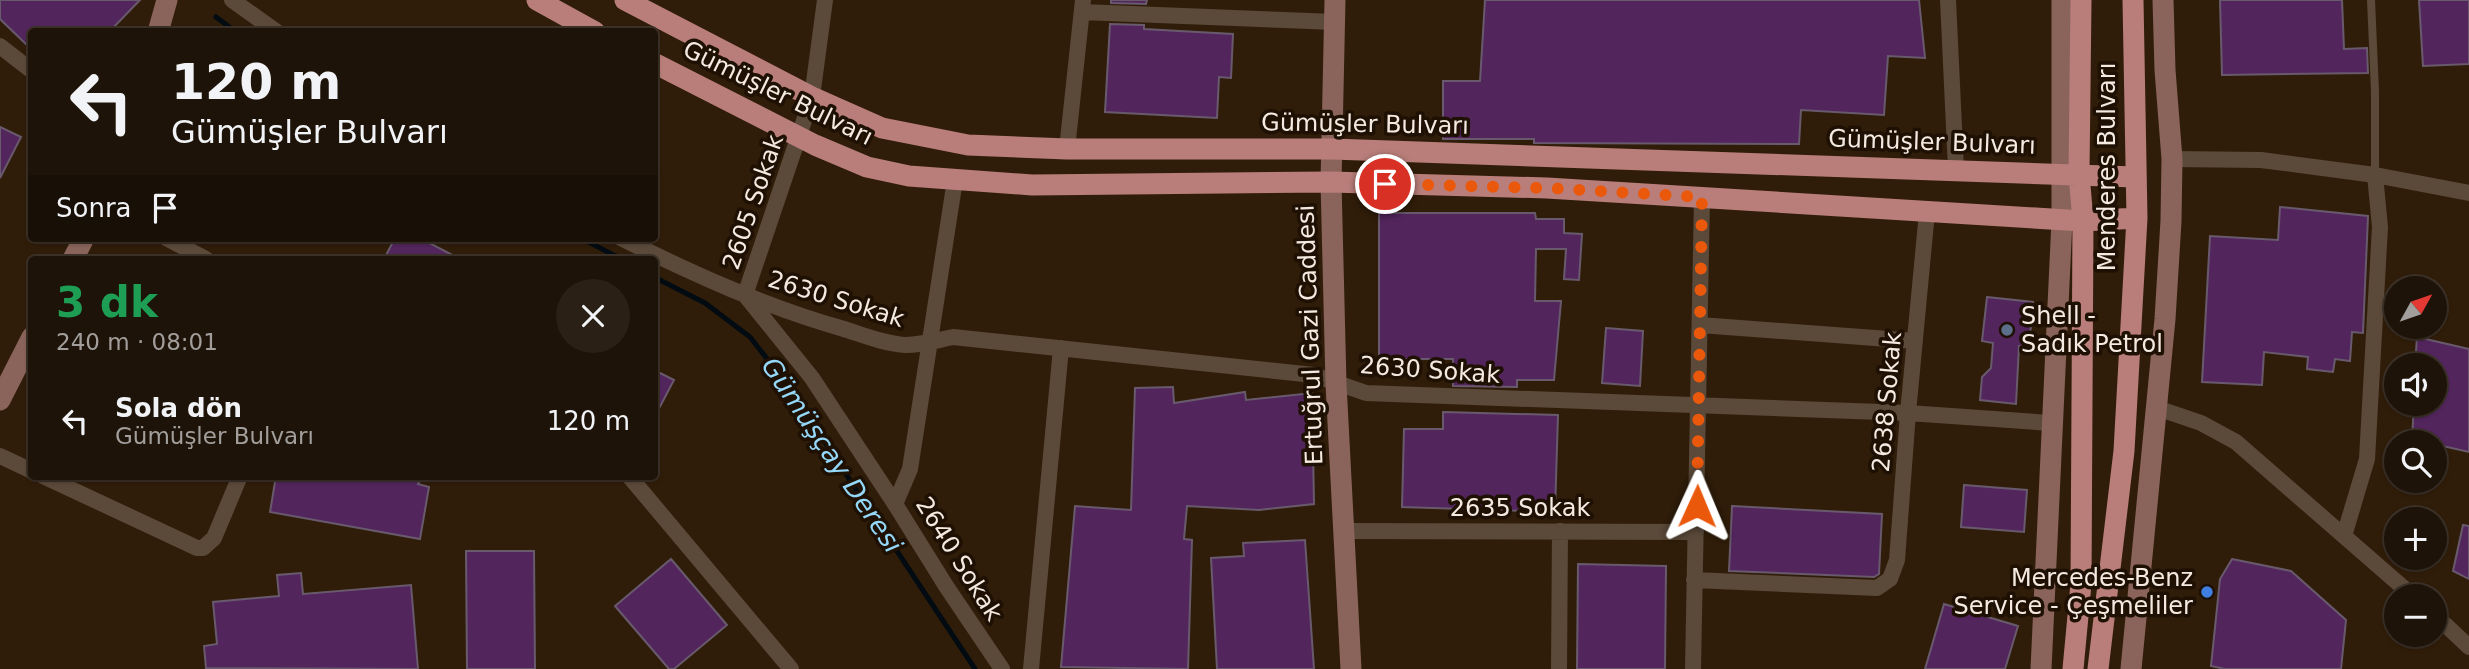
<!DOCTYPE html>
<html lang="tr">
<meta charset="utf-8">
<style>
:root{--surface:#1e1308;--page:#2b2016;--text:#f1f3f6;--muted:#a19e9c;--line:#3c3229}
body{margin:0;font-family:"DejaVu Sans",sans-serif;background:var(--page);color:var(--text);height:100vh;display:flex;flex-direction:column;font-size:26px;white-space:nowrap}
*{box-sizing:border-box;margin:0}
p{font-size:23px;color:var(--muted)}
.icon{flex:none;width:38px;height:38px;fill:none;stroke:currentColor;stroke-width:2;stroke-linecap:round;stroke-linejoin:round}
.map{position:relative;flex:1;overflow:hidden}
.drawer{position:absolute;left:28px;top:256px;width:630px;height:224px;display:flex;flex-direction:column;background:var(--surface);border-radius:7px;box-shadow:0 2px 5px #0004,0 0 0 2px var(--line)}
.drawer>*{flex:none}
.hud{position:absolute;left:28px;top:28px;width:630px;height:214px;border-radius:7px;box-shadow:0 2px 5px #0004,0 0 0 2px var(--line);background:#1e1308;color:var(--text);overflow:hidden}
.needle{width:46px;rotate:50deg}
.controls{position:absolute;left:2384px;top:276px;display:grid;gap:14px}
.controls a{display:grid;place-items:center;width:63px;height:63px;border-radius:50%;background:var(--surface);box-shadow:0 2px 5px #0004,0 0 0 2px var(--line);font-size:35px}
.pin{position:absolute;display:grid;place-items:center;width:60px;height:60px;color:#fff;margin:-30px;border:4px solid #fff;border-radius:50%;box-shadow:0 2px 7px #0007}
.me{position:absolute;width:77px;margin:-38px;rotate:1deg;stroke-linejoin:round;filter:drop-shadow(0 0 5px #0008)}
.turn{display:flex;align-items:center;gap:24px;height:147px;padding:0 28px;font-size:32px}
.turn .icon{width:91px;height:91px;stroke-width:2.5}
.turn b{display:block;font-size:49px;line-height:60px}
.then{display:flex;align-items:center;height:66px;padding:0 28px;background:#0003;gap:14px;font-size:26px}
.round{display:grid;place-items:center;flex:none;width:74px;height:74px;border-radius:37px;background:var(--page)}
.summary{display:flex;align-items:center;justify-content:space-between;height:119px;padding:0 28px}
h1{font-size:42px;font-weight:700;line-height:52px;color:#1e9e55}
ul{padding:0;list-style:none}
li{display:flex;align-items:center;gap:21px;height:91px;padding:0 28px}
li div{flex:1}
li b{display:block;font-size:26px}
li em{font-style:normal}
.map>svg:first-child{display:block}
</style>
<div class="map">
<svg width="2469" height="669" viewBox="0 0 2469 669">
<rect width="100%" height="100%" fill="#28190b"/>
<!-- built -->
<path fill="#301d09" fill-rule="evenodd" d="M0,0H2469V669H0ZM32,32H654V238H32ZM32,259H654V476H32ZM2396,289H2434V327H2396ZM2396,366H2434V404H2396ZM2396,443H2434V481H2396ZM2396,520H2434V558H2396ZM2396,597H2434V635H2396Z"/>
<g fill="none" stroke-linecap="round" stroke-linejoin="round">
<!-- stream -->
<path stroke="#020b11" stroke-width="5" d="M216,17L236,32
M581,238L621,259
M654,277L705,303L750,337L785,382L975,669"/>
</g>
<!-- building -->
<path fill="#53255d" stroke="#685a6c" stroke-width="2" d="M0,0H140L109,32H32V50L0,19Z
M1111,0H1147L1146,4L1111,3Z
M1485,0H1919L1925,58L1888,56L1884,115L1801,110L1799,144L1534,143V139H1443V81H1480Z
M2220,0H2342L2344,49L2367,48L2368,73L2222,75Z
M2419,0H2469V64L2423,66Z
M1110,24L1144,25V29L1233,34L1231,78L1219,77L1217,118L1105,112Z
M0,127L21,137L0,178Z
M2280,207L2368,216L2363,333L2352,332L2350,361L2335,359L2333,372L2307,369L2308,357L2264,352L2262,385L2202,382L2210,236L2278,240Z
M1379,213H1535L1536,219H1564V233L1582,234L1579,280L1564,279L1566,249H1536L1535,301H1561L1554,380H1517V387L1453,386V359H1379Z
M395,238H420L460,259H384Z
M1987,297L2033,302L2029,347L2019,346L2016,404L1980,400L1982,377L1991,368L1993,343L1982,341Z
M1606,328L1643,331L1640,386L1602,383Z
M2417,337L2469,349V452L2412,439L2414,404H2434V366H2415Z
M654,370L674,380L654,418Z
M1173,387L1174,403L1245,392L1246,400L1312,393L1314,504L1259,510L1187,506L1184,539L1192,540L1188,669L1061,667L1075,506L1131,510L1135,388Z
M1443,412L1558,415L1555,512L1402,507L1404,429H1443Z
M276,476H422L418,484L429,487L420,539L270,512Z
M1964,485L2027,490L2024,532L1961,527Z
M1732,506L1882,514L1879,574L1874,577L1729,571Z
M2463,525L2469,526V579L2453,571Z
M1305,540L1314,669H1217L1211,558L1244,556L1243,543Z
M466,551H534L535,669H467Z
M671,559L727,625L674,669H669L615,606Z
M2232,559L2291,571L2346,620L2341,669H2225L2211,666L2220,579Z
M1578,564L1666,566L1665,669H1577Z
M301,573L303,594L411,585L418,669L206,668L204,646L217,644L213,602L279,596L277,575Z
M1944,604L2018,626L2005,669H1925Z"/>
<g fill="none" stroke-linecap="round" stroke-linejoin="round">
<!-- lane -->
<path stroke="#5b4a3a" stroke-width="8" d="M2371,0L2375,91V175"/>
<!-- street -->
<path stroke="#5b4a3a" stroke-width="16" d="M232,0L277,32
M825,0L812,97L745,295L812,378L895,504
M1948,0L1956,169
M1082,12L1335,22
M0,46L32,71
M1067,149L1083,0
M2172,159L2261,160L2375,175L2469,193
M955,180L910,469L895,504L946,586L1002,669
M166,238L206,259
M621,238C693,274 766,307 844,329C863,335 885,344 906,345C922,345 938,340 953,337L1314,375L1366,393L1908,413L2051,423
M1700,325L1915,341
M2157,408L2201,423L2236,442L2414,597
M0,456L32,471
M43,476L197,548H203L214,538L240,476
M629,476L791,669
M1344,531L1696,532
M2344,536L2367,459L2380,227L2375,175
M1694,580L1877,588L1890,579L1897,560L1908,413L1927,212
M2434,614L2469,647
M1031,669L1061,348
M1559,669L1560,531
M1693,669L1702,197"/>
<!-- secondary -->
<path stroke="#8a645a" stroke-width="21" d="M1335,0L1331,182L1336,384L1351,669
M158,32L167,0
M73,259L84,238
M0,400L32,337
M2041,669L2062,220V0
M2131,669L2165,319L2171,221L2172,159L2165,70L2163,0"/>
<!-- primary -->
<path stroke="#b97e7a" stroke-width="21" d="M537,0L595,32
M625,0L812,97L882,128L968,145L1067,149H1332L2135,177
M654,63L815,145L867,167L909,176L1032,185L1331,182L1547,188L2083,221L2137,218
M2073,669L2081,584L2083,221L2079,174L2081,0
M2098,669L2124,451L2137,218L2133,0"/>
</g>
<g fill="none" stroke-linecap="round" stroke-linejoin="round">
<!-- route -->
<path stroke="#ea580c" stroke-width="12" stroke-dasharray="0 21.6" d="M1385,184L1547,188L1702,197L1697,506"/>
</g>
<!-- markers -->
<circle fill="#5c6f8a" stroke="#1e1003" stroke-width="2.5" cx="2007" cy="330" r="7"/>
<circle fill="#3f7fe0" stroke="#1e1003" stroke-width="2.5" cx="2207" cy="592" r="7"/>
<g text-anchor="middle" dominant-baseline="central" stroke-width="7" stroke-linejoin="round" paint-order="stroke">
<!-- street labels -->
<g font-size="24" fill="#f5eae1" stroke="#1e1003">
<text transform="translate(778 93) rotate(26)">Gümüşler Bulvarı</text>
<text transform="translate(1365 124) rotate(1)">Gümüşler Bulvarı</text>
<text transform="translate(1932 142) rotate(2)">Gümüşler Bulvarı</text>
<text transform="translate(2107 167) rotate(-90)">Menderes Bulvarı</text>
<text transform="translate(753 202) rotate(-71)">2605 Sokak</text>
<text transform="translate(836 299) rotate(17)">2630 Sokak</text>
<text transform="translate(1310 335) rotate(-92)">Ertuğrul Gazi Caddesi</text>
<text transform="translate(1430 370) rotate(4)">2630 Sokak</text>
<text transform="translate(1887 402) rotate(-85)">2638 Sokak</text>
<text x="1520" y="508">2635 Sokak</text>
<text transform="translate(959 559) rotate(58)">2640 Sokak</text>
</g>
<!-- poi labels -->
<g font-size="24" fill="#f5eae1" stroke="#1e1003" text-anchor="start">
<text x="2021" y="316">Shell -<tspan x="2021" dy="28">Sadık Petrol</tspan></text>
<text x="2193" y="578" text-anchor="end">Mercedes-Benz<tspan x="2193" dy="28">Service - Çeşmeliler</tspan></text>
</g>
<!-- water labels -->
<g font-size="26" font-style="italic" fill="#94d7f8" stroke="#1e1003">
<text transform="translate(832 455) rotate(56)">Gümüşçay Deresi</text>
</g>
</g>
</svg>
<div class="controls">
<a><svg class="needle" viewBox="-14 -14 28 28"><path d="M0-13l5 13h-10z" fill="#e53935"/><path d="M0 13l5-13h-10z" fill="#a19e9c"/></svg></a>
<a><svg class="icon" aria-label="sound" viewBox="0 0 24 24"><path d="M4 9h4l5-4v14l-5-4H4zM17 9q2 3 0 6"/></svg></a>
<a><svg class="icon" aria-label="search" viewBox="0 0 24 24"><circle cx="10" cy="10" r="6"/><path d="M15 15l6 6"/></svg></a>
<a>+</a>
<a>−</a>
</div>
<div class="pin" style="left:1385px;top:184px;background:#d93025"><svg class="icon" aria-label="arrive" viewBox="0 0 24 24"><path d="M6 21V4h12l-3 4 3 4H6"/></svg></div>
<svg class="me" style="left:1697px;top:506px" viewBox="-20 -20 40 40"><path d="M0-17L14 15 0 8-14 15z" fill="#ea580c" stroke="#fff" stroke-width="4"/></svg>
<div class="hud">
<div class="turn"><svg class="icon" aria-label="left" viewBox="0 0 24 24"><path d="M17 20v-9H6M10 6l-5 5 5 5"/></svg><div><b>120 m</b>Gümüşler Bulvarı</div></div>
<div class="then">Sonra<svg class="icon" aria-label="arrive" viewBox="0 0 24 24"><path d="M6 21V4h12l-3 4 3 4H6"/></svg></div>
</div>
<section class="drawer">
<div class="summary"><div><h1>3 dk</h1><p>240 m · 08:01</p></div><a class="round"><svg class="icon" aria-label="close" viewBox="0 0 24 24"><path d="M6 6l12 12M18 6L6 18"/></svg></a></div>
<ul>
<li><svg class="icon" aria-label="left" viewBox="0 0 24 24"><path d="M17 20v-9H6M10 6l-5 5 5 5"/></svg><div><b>Sola dön</b><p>Gümüşler Bulvarı</p></div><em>120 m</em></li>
</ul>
</section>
</div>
